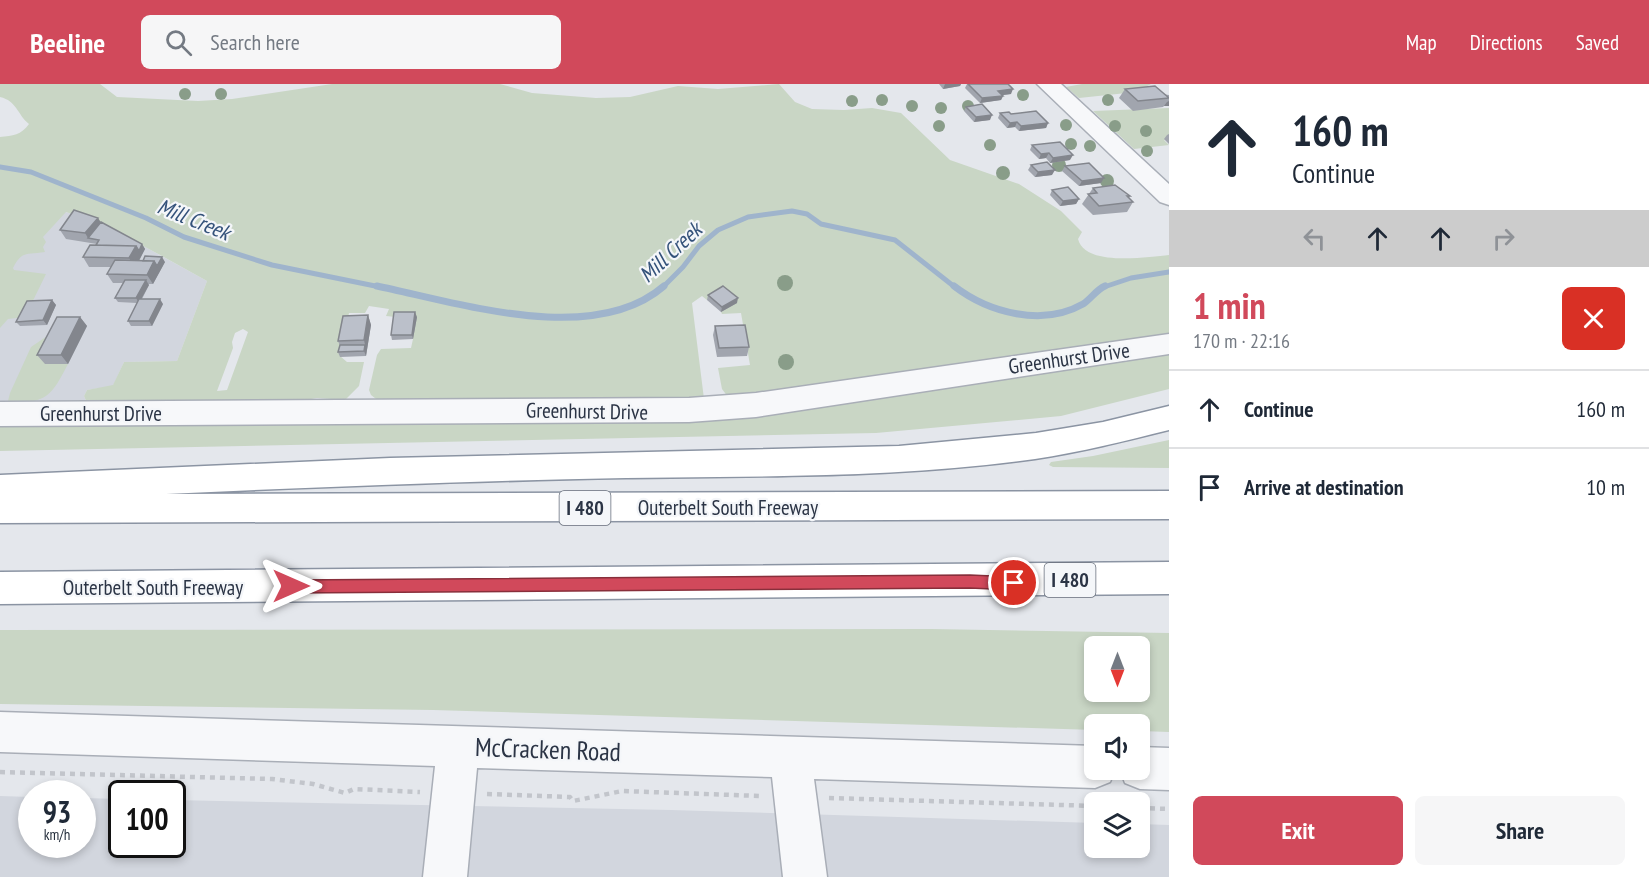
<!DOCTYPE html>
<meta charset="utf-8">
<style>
:root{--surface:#fff;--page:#f6f6f7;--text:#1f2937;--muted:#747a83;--line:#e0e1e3;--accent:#d1495b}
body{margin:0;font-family:"PT Sans Narrow",sans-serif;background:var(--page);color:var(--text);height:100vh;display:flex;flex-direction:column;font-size:22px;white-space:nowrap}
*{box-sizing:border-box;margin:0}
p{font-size:20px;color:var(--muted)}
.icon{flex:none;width:33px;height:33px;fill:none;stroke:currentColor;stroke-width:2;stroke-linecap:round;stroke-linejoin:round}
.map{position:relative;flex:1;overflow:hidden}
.side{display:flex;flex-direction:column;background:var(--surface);width:480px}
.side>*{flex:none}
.banner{background:#fff;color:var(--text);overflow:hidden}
.needle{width:39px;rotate:180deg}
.fabs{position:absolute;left:1084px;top:552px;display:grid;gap:12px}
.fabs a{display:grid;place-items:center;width:66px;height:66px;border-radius:9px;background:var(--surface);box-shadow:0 3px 9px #0003;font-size:30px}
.speed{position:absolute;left:18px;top:696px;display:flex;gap:12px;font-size:30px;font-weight:700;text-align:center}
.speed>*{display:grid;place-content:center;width:78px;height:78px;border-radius:50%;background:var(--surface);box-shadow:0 3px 9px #0003;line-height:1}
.speed small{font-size:15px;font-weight:400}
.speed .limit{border:3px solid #111;border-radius:9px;background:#fff;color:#111}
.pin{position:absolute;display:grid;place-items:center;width:51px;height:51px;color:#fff;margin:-26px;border:3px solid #fff;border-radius:50%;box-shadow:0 2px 6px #0007}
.me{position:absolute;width:66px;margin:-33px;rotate:90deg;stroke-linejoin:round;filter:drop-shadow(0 0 4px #0008)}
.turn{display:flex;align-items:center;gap:21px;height:126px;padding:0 24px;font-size:27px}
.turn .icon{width:78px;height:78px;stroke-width:2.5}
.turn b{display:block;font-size:42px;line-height:51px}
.lanes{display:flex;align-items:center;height:57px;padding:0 24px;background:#0003;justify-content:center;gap:30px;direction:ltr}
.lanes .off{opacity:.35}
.round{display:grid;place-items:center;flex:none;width:63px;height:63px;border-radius:9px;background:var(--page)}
.summary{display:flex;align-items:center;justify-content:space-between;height:102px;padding:0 24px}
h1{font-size:36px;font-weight:700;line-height:45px;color:var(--accent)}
.action{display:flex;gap:12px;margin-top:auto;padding:12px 24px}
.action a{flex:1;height:69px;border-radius:9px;background:var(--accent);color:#fff;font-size:24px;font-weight:700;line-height:69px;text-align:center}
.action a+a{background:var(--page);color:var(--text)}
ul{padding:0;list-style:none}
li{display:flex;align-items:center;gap:18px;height:78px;padding:0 24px;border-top:2px solid var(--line)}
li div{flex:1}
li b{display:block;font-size:22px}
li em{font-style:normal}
header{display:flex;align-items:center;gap:36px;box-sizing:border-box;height:84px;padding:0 30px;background:var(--accent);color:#fff}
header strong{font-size:28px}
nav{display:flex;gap:33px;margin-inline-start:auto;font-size:21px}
.search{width:420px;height:54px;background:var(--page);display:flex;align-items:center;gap:15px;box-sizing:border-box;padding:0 21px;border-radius:9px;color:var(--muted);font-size:22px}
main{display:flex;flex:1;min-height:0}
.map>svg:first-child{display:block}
</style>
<header>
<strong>Beeline</strong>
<div class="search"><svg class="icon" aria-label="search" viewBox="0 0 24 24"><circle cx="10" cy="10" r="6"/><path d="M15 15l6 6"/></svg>Search here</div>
<nav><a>Map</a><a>Directions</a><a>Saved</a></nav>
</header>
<main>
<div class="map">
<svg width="1169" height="793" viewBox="0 0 1169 793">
<rect width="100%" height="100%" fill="#e4e7ec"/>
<!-- built -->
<path fill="#d2d6de" d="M56,125L91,136L127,153L207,197L177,277L124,278L113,302L87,306L84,312L87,319L0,322V189Z
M0,712L31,713L32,760H82L83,714L121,715L122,760H172L173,716L671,726L1095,739V764H1140V740L1169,741V793H0Z"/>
<!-- green -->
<path fill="#c9d6c5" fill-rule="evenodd" d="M0,0H100L117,13L198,17L232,15L332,0H500L532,9L596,14L630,13L678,2L718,5L779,0L795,18L812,25L844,26L872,24L901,29L950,76L1019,100L1061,127L1082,148L1078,155C1085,183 1147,173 1169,171V250L728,313L722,305L718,284L750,281L741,229L722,230L721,228L736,219L707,216L702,212L692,219L704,315L380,318L371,311L369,306L377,271L381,265L411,264L413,255L396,233L386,232L389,225L369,222L365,229H349L340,272L347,278H364L359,302L345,316L317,314L288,319H87L84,312L87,306L113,301L124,278L177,277L207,197C161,172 116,144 66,128L43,153L46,158L43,163L45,168C27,171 22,166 13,184L14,186L46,190L25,233L8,235L0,244V53C13,52 21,51 29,40C17,30 17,17 0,13ZM243,245L248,248L227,306L217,307L233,264L232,258L235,249Z
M1082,0H1151L1136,8L1079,14L1066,3Z
M1169,24V55L1164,56L1169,61L1134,65L1093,27Z
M56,246L45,280H68C52,311 47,319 11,319L8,317L10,309L31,263Z
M1169,270V305L1061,332L876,349L0,367V340L655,338L775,329Z
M1169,356V384L1053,383L1049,381L1051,378L1093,372Z
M931,545L1169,549V648L1140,647V640H1095V646L433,626L0,620V546ZM1095,562H1140V608H1095Z"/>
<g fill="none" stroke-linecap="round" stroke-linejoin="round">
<!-- stream-far1 -->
<path stroke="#9fb4cc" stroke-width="5" d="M0,83L31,88L146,134L184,153L272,181L385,204
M662,204L683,183L699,162L718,146L748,133L792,127L807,130L821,140L895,156L956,204
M1101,204L1131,194L1169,188"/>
<!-- stream -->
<path stroke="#9fb4cc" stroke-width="7" d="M377,202C459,219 594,263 664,202
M954,202C989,229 1043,243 1083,220C1091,215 1096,206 1105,202"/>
<!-- minor casing -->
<g stroke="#a9aeb7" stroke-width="3">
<path id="minor" d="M1037,0H1061L1169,100V121L1160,118Z
M1169,250V270L756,333L689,338L0,342V318L689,314L756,309Z
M0,628L1095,662V686H1115L1110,698L1095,704L814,695L827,793H783L772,693L477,684L467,793H423L435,682L0,668Z
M1140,663L1169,664V706L1140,705L1125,699L1120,686H1140Z"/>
</g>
<!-- highway casing -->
<g stroke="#8b94a3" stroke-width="3">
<path id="highway" d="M1169,322V346C1125,357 1081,368 1035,375C900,394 763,392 626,394C473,397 319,403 166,410L1169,407V435L0,439V391L390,374L899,362L1036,349L1103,338Z
M1169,478V510L0,520V488Z"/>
</g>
<!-- path -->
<path stroke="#c2c5cb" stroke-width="4.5" stroke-dasharray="5 5" stroke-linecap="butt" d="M0,688L272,695L313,700L345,709L354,705L420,708
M487,710L570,713L573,717L622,707L761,712
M829,714L1095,722
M1140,724L1169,725"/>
<!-- minor -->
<use href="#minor" fill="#f7f8fa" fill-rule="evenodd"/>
<!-- highway -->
<use href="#highway" fill="#fff" fill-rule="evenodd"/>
</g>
<!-- trees -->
<g fill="#899d89">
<circle cx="185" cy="10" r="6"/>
<circle cx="221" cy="10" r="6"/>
<circle cx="1023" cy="11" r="6"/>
<circle cx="882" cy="16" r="6"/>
<circle cx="1108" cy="16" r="6"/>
<circle cx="852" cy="17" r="6"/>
<circle cx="912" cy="22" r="6"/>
<circle cx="968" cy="22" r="6"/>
<circle cx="941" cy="24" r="6"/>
<circle cx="1066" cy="41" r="6"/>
<circle cx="939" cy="42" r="6"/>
<circle cx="1115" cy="42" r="6"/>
<circle cx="1146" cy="47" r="6"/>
<circle cx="1071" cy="60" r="6"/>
<circle cx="990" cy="61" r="6"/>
<circle cx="1090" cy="62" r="6"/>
<circle cx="1147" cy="67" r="6"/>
<circle cx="1059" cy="81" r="7"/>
<circle cx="1003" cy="89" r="7"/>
<circle cx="1107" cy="97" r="7"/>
<circle cx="785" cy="199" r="8"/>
<circle cx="786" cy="278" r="8"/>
</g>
<!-- wall -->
<path fill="#a1a5ae" d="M939,0H961L960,2L943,5Z
M967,0H1008L1011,10L1002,11L1003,12L1001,16L980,19L965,4Z
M1125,5L1169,11V22H1164L1163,23L1133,27L1119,14Z
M966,23L990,36L974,38L964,27Z
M1000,29L1011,30L1048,39L1046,44L1019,47L1015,43L1007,44L998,34Z
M1169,50V60L1164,55L1167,51Z
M1032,61L1070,76L1050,79L1046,74L1039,75L1030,66Z
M1031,81L1052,91L1035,93L1028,86Z
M1065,82L1101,99L1079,102L1062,87Z
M1093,104L1130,112L1129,114L1133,118L1127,128L1093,131L1082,120Z
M1052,106L1079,115L1076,120L1060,122L1050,111Z
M101,138L142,160L145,165L139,177L165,178L153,200H148L149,201L142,215L163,220L152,242H131L128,237L137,219L118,218L115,214L123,199H113L107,190L111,183H89L83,173L97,160L66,155L60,146Z
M708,211L737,219L721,228L707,216Z
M52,216L56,221L47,241L20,242L16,238Z
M368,231L371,241L366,272L340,273L338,268L340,262L338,257Z
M80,233L87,242L68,280H45L37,271Z
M417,233L413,255L392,256L391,251Z
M715,242L749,263L747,272L717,273L713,251Z"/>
<!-- shaded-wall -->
<path fill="#83868d" d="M945,0H961L960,2L943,5Z
M1013,5L1011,10L996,12L998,7Z
M1003,12L1001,16L980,19L982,14Z
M1169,17V22H1164L1167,18Z
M992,31L990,36L974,38L976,33Z
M1017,38L1015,43L1007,44L1010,39Z
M1048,39L1046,44L1019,47L1021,42Z
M1049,69L1046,74L1039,75L1041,70Z
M1073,71L1070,76L1050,79L1053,74Z
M1055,86L1052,91L1035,93L1038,88Z
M1104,94L1101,99L1079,102L1082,97Z
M1079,115L1076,120L1060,122L1063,117Z
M98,134L104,143L88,154L85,149Z
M142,160L145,165L135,184L129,174L136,162Z
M162,173L165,178L153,200L147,191L154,177Z
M146,196L149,201L139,219L136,214Z
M738,214L737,219L721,228L722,223Z
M160,215L163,220L152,242L149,237Z
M52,216L56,221L47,241L43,236Z
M415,228L417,233L413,255L412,251Z
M368,231L371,241L366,272L364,267L365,261L364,256Z
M80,233L87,242L68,280L61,271Z"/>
<!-- building -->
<path fill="#bbc0ca" stroke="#83868d" stroke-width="1.5" d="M968,0H1008L1013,5L998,7L1003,12L982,14Z
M1155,2L1169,14L1138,17L1125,5Z
M982,20L992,31L976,33L966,23Z
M1036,27L1048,39L1021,42L1017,38L1010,39L1000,29L1009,28L1011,30Z
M1060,58L1073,71L1053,74L1049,69L1041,70L1032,61Z
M1047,78L1055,86L1038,88L1031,81Z
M1089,79L1104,94L1082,97L1065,82Z
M1115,101L1130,112H1127L1133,118L1099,122L1088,110L1097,109L1093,104Z
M1068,103L1079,115L1063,117L1052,106Z
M74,126L98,134L85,149L60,146Z
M101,138L142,160L139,167L136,162L96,161L99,156L88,154Z
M90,161L136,162L129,174L83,173Z
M145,172L162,173L157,182L154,177H143Z
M115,176L154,177L147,191L107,190Z
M125,196H146L136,214H115Z
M723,202L738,214L722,223L708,211Z
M139,215H160L149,237H128Z
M52,216L43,236L16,238L27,217Z
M394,228H415L412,251H391Z
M368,231L364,256L338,257L343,232Z
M57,233H80L61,271H37Z
M745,241L749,263L719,264L715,242Z
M340,261H365L364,267L338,268Z"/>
<!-- route -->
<path fill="#d1495b" stroke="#882f3b" stroke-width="1.5" d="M970,491L1014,493L1020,495L1022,499L1020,504L1014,506L970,504L291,509L285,507L283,502L285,498L291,496Z"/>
<g text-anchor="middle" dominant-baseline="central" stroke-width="4.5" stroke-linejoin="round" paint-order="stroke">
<!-- shield labels -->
<g fill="#f4f6f9" stroke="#676e7b" stroke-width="1.5">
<rect x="559.5" y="407" width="51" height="34" rx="4.5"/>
<rect x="1044.5" y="479" width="51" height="34" rx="4.5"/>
</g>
<g font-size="20" font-weight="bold" fill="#2b3445">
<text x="585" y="424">I 480</text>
<text x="1070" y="496">I 480</text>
</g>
<!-- street labels -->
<g font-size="21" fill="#2b3445" stroke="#f4f6f9">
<text transform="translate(1069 274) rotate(-8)">Greenhurst Drive</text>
<text transform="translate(587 327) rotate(1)">Greenhurst Drive</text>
<text x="101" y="329">Greenhurst Drive</text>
<text x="728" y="423">Outerbelt South Freeway</text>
<text x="153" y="503">Outerbelt South Freeway</text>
</g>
<!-- water labels -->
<g font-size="22" font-style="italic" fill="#34527a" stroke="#f4f6f9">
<text transform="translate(194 135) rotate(22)">Mill Creek</text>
<text transform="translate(670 168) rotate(-43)">Mill Creek</text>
</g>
<!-- near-street labels -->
<g font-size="26" fill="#2b3445" stroke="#f4f6f9">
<text transform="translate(548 665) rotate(2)">McCracken Road</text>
</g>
</g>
</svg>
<div class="fabs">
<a><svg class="needle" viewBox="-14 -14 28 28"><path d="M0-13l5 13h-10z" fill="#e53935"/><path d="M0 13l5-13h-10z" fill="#747a83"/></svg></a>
<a><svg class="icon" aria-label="sound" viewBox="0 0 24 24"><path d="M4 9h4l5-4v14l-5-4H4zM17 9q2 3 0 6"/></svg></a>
<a><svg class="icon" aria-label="layers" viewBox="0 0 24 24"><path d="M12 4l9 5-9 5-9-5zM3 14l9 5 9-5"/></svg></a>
</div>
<div class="speed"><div>93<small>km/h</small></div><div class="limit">100</div></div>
<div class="pin" style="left:1014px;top:499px;background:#d93025"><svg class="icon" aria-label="arrive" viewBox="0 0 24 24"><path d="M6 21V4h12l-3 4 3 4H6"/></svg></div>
<svg class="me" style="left:291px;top:502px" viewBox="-20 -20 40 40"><path d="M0-17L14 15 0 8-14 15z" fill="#d1495b" stroke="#fff" stroke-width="4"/></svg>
</div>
<section class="side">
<div class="banner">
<div class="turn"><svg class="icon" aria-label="ahead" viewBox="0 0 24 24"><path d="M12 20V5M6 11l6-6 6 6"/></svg><div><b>160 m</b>Continue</div></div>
<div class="lanes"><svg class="icon off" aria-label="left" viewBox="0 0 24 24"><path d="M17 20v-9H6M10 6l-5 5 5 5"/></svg><svg class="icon" aria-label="ahead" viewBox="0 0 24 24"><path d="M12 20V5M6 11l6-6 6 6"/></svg><svg class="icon" aria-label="ahead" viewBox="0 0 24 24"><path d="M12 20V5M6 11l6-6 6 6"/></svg><svg class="icon off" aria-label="right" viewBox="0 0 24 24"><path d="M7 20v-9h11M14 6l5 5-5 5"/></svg></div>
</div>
<div class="summary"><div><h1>1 min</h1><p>170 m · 22:16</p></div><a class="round" style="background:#d93025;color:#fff"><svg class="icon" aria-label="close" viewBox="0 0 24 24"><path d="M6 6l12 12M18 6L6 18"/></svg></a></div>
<ul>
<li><svg class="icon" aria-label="ahead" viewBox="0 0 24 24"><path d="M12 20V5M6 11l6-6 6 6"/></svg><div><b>Continue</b></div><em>160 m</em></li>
<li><svg class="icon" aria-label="arrive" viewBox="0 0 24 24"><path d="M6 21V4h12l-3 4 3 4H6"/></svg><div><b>Arrive at destination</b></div><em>10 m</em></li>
</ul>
<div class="action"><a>Exit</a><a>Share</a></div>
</section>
</main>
